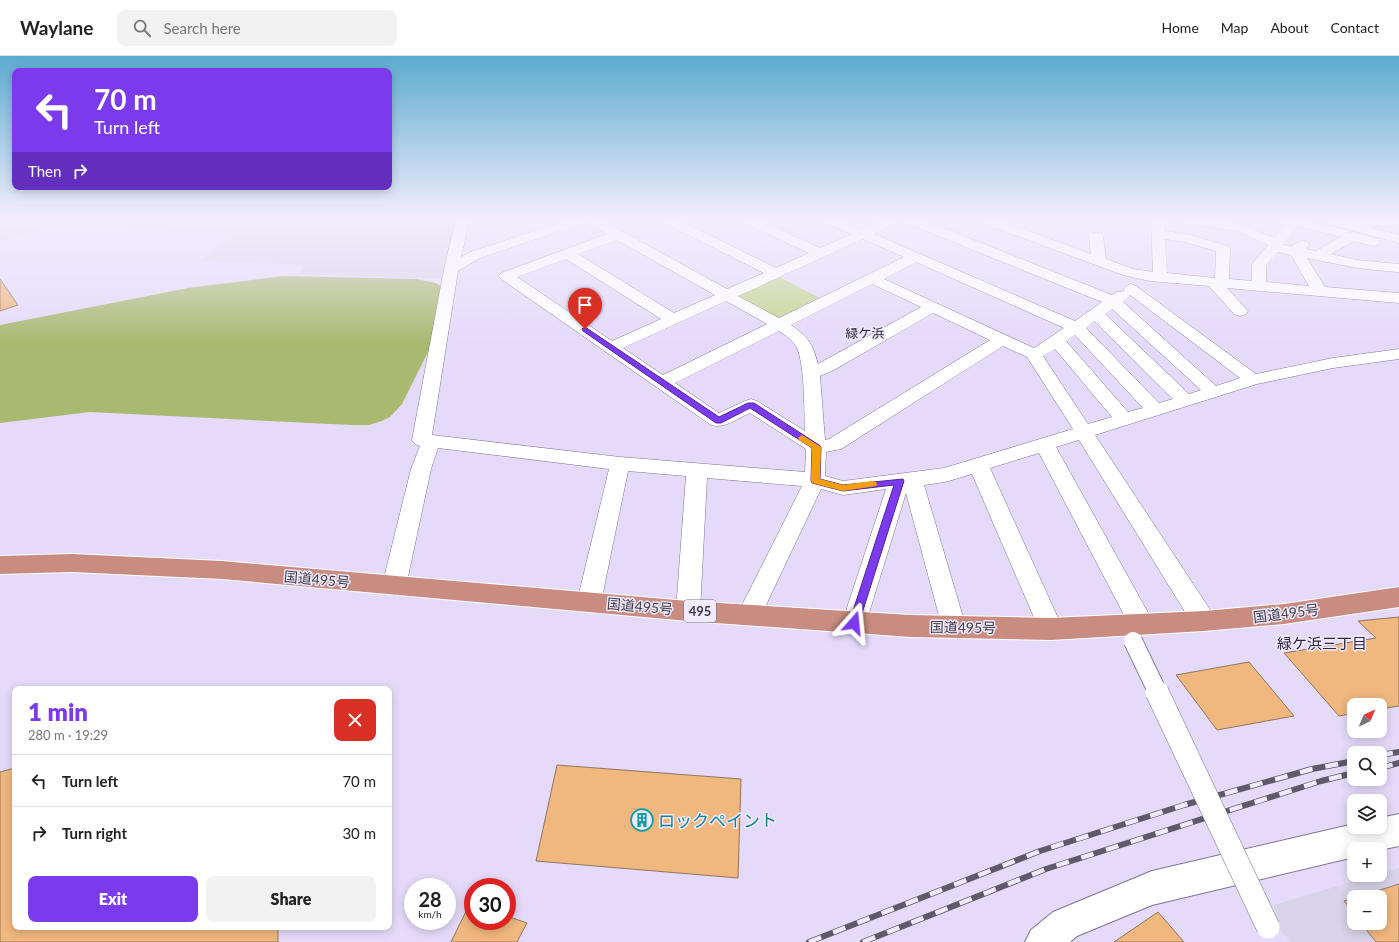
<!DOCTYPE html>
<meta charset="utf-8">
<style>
:root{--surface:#fff;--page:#f2f2f2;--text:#222;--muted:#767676;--line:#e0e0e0;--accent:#7c3aed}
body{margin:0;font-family:Lato,"Noto Sans JP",sans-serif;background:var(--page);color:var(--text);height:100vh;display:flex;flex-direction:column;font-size:15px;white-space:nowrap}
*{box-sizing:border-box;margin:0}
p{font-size:13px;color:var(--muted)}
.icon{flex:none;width:22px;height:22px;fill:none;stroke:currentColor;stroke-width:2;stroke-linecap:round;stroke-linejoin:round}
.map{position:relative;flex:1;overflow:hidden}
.sheet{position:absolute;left:12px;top:630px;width:380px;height:244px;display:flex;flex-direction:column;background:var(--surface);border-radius:8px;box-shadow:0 2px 10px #0003}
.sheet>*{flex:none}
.banner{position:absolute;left:12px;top:12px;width:380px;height:122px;border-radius:8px;box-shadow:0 2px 10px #0003;background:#7c3aed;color:#fff;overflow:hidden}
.needle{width:26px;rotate:44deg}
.buttons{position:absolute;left:1347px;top:642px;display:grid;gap:8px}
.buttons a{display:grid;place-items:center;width:40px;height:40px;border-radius:8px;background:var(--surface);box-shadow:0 2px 10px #0003;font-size:20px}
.speed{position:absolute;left:404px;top:822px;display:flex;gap:8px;font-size:20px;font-weight:700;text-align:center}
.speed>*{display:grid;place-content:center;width:52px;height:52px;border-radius:50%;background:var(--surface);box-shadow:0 2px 10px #0003;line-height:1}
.speed small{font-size:10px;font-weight:400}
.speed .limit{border:6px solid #d22;background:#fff;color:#111}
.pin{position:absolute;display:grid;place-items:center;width:34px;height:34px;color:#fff;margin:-41px -17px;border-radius:50% 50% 50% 0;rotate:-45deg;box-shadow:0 0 4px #0007}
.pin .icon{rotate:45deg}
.me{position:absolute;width:44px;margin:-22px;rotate:18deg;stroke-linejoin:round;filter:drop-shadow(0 0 3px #0008)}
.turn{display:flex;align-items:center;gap:14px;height:84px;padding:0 16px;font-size:18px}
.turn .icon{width:52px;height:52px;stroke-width:2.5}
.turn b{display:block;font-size:28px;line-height:34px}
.then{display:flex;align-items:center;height:38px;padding:0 16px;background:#0003;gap:8px;font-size:15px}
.round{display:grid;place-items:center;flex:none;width:42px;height:42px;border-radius:8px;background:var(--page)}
.headline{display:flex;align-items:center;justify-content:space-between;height:68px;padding:0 16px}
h1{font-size:24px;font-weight:800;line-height:30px;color:var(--accent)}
.button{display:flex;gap:8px;margin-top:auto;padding:8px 16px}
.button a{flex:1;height:46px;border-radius:8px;background:var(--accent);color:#fff;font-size:16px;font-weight:800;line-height:46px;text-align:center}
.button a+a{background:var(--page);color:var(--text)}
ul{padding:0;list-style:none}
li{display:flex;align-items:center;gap:12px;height:52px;padding:0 16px;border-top:1px solid var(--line)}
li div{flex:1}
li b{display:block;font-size:15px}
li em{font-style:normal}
header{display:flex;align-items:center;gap:24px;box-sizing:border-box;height:56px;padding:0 20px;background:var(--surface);border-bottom:1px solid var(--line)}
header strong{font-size:19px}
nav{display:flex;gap:22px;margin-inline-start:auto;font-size:14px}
.search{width:280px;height:36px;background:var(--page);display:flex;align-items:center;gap:10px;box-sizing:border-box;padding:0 14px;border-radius:8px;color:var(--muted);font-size:15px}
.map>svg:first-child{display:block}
</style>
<header>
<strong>Waylane</strong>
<div class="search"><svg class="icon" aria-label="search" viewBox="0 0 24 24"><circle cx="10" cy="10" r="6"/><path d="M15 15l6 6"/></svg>Search here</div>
<nav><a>Home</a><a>Map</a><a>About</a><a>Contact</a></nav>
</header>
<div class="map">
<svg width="1399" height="886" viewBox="0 0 1399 886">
<rect width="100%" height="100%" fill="#e5dafa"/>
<!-- education -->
<path fill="#d8d3e8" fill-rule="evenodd" d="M0,163H459L441,223L300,218L306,209L202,204L235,179L57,170L0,185Z
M1399,812V886H1292L1277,871L1274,849L1375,819H1380V818ZM1354,841H1380V867H1354Z"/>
<!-- green -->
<path fill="#c4d490" d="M777,220L820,242L778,263L734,239Z"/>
<!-- forest -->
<path fill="#a9b970" d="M283,220L416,223L436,227L442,231L447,258L402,348L390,361L382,365L369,369H352L90,356L0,367V269L188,232Z"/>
<!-- building -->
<path fill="#f0b77e" stroke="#8e765f" d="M0,223L18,249L0,255Z
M1399,561V650L1380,653V649H1354V657L1339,660L1284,597L1376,582L1358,565Z
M1249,606L1294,660L1217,674L1176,619Z
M557,709L741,723L738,822L536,805Z
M15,712V871H278V886H0V716Z
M1399,828V886H1376L1361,867H1380V841H1358Z
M473,841V865H507V860L527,867L517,886H451Z
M1354,842V858L1344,845Z
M1158,856L1184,886H1114Z"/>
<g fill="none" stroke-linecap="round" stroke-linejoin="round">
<!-- minor casing -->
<g stroke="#7f7491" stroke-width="1">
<path id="minor" d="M456,163H470L461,201L470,196L571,163H600L727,233L764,217L662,166L661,163H677L776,212L809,197L741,166L740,163H757L820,192L852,178L823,166L822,163H839L862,173L883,163H899L898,166L874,178L1075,265L1102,246L904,166L903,163H921L1112,239L1117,236L1125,235L1123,233L1126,230L1131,228L1136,230L1256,318L1333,302L1399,293V303L1333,312L1257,328L1095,379L1213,558L1216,565L1213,572L1204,575L1195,572L1079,384L1056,391L1151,562L1154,569L1151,576L1142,579L1133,576L1039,397L990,412L1063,573L1060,580L1051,583L1042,580L1039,573L972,418L945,426L924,429L966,571L963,578L954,581L945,578L942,571L906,437L866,567L863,574L854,577L845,574L842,567L886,433L843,439L821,433L758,566L749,569L740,566L737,559L802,430L707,422L700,555L697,562L688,565L679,562L676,555L686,420L628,415L601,546L597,553L589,555L581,553L577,546L609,413L438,392L431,413L406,530L402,536L394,539L386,536L382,530L411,413L420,390L415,388L412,384L444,213ZM587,166L607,178L501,217L499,220L501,223L711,369C725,373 738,362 750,357L806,393L805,416L620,401L432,379L458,215L480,202ZM863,183L904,201L779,262L738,240ZM617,184L715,239L674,257L578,198ZM566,203L661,263L612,285L517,221ZM916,206L1064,272L1034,292L884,223ZM872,228L921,251L818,308C812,287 809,282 791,269ZM1130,239L1240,322L1216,330L1123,246ZM726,245L767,268L663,319L623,292ZM1112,253L1201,334L1189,338L1105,258ZM933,257L990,284L829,383L825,384L820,320L834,314ZM1094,265L1173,343L1159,347L1086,272ZM779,275C785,279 794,285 797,292C805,311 804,353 805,375L757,345L751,343L745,345L719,357L675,327ZM1075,279L1143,352L1128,356L1066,285ZM1003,290L1027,301L1073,373L944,412L843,425L825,420L826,396L841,393ZM1055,293L1112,361L1088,368L1043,300Z
M978,163H996L1091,198L1089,180L1091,177H1101L1103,180L1106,203L1133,213L1153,216L1151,163H1165V175L1187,178L1228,190L1230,193L1229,223L1252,225V208L1268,189L1237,175L1183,167L1178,166L1177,163H1208L1240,168L1274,182L1287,163H1301L1347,174L1349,177L1352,176L1378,183L1380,186L1378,189L1373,190L1354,185L1331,198L1357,204L1399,208V216H1396L1357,212L1307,202L1325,231L1399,237V247L1227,232L1248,255L1246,258L1240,260L1234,258L1209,230L1150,225L1123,219L979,166ZM1296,170L1341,181L1316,195L1306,193L1309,189L1307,186C1300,184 1297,186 1293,190L1283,189ZM1165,183L1185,186L1216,195L1215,222L1167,217ZM1278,196L1291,199L1309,230L1266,226V209Z
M1321,163H1342L1356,167L1357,164L1362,163H1399V169L1369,171L1399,179V187L1322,166Z"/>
</g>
<!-- tertiary casing -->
<g stroke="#7f7491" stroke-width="2">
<path id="tertiary" d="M1399,758V790L1380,794V793H1354V801L1152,849L1077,880L1070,886H1025L1031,874L1053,856L1152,815L1354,768V771H1380V762Z"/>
</g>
<!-- trunk casing -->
<g stroke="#fff" stroke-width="2">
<path id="trunk" d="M72,498L222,505L688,545L910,559L1051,562L1204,555L1284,548L1399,531V551L1284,568L1204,575L1051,584L910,581L688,565L222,523L72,516L0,518V500Z"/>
</g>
<!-- minor -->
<use href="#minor" fill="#fff" fill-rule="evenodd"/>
<!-- tertiary -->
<use href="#tertiary" fill="#fff" fill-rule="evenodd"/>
<!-- trunk -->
<use href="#trunk" fill="#c88c80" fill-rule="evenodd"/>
<!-- rail casing -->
<g stroke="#5f5969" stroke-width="6">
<path id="rail" d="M1380,699L1399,696
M1380,712L1399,707
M809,886L1040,795L1184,749L1312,713L1354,705
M863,886L1046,813L1321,725L1354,717"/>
</g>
<!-- rail -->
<use href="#rail" stroke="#f0eafd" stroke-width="4.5" stroke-dasharray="13" stroke-linecap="butt"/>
<!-- pedestrian-bridge-far1 casing -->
<g stroke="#7f7491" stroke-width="20" stroke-linecap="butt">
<path id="pedestrian-bridge-far1" d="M1133,585L1158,637"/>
</g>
<!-- pedestrian-bridge casing -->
<g stroke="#7f7491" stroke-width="24" stroke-linecap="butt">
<path id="pedestrian-bridge" d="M1157,636L1268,871"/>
</g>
<!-- pedestrian-bridge-far1 -->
<use href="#pedestrian-bridge-far1" stroke="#fff" stroke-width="18"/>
<!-- pedestrian-bridge -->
<use href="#pedestrian-bridge" stroke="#fff" stroke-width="23"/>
</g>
<!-- sky -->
<linearGradient id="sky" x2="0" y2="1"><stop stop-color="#5cabd0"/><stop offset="0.57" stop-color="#f3eefd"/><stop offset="1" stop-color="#f3eefd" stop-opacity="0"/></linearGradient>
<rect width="1399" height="287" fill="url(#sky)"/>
<!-- route -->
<path fill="#7c3aed" stroke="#51269a" d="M585,271L719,361L748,347H754L819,389L821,391L820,423L843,429L903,423L904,425L858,570L854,572L851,570L849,567L894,429L843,435L812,427L811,424L812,392L750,352L721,367H716L583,275L582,273Z"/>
<!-- slow -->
<path fill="#f59e0b" d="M802,379L821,391L820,423L843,429L872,425L876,426L877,428L876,430L843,435L812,427L811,424L812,392L799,384L798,382Z"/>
<!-- icons -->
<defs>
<g id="building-ring" transform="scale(1.15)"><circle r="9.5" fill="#f0eafd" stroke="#0f9aa8" stroke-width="1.5"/><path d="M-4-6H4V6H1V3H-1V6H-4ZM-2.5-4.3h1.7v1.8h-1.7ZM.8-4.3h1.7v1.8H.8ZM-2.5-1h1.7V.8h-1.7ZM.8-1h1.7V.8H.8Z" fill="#0f9aa8"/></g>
</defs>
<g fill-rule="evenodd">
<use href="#building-ring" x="642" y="764"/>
</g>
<g text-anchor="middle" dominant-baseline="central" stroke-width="3" stroke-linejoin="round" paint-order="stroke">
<!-- far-quarter labels -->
<g font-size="13" fill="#2e243c" stroke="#f0eafd">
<text x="865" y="277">緑ケ浜</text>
</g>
<!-- shield labels -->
<rect fill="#f0eafd" stroke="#736f7d" stroke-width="1" x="684" y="544" width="32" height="22" rx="3"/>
<g font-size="13" font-weight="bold" fill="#3e3a46">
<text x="700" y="555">495</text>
</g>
<!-- street labels -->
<g font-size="14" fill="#3e3a46" stroke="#f0eafd">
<text transform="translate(317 523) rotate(5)">国道495号</text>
<text transform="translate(640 550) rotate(5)">国道495号</text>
<text transform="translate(1286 557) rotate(-7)">国道495号</text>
<text transform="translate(963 571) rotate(1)">国道495号</text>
</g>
<!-- neighbourhood labels -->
<g font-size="15" fill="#2e243c" stroke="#f0eafd">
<text x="1322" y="587">緑ケ浜三丁目</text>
</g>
<!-- near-culture labels -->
<g font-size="17" fill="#0d838f" stroke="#f0eafd" text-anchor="start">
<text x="658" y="764">ロックペイント</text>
</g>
</g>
</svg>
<div class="buttons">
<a><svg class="needle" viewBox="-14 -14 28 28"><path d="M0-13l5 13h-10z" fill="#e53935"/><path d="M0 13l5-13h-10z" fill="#767676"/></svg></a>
<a><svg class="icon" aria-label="search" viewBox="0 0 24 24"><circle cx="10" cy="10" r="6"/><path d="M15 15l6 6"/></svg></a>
<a><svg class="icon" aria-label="layers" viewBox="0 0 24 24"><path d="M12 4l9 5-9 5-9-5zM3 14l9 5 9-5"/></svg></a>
<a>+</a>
<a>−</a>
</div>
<div class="speed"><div>28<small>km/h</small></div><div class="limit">30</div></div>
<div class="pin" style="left:585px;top:273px;background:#d93025"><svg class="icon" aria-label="arrive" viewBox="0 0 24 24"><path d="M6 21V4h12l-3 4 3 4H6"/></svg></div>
<svg class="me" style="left:854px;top:567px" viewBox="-20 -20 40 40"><path d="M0-17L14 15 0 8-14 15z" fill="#7c3aed" stroke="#fff" stroke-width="4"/></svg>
<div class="banner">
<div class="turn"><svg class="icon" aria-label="left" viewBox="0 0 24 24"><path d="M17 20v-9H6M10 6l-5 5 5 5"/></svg><div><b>70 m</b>Turn left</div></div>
<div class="then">Then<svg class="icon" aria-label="right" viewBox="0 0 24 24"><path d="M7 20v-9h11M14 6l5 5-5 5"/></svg></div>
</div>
<section class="sheet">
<div class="headline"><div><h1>1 min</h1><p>280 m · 19:29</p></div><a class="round" style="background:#d93025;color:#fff"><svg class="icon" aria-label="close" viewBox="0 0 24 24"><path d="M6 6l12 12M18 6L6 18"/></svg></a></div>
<ul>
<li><svg class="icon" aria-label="left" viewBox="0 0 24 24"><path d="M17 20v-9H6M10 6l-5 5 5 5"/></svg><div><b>Turn left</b></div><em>70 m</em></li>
<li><svg class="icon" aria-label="right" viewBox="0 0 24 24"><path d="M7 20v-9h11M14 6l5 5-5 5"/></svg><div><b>Turn right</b></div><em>30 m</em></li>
</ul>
<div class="button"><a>Exit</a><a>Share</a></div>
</section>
</div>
